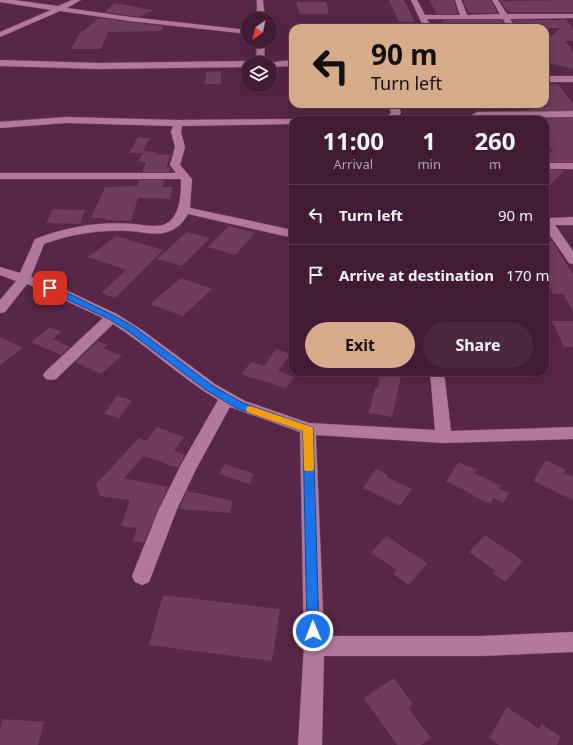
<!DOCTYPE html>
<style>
:root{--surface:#421c34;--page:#4c2940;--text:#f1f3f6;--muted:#aea1ac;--line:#5a3a4f;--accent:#d6ab8b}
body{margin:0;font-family:"Noto Sans",sans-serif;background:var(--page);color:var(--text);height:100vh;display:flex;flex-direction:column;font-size:15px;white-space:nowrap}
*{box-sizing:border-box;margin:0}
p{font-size:13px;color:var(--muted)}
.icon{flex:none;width:22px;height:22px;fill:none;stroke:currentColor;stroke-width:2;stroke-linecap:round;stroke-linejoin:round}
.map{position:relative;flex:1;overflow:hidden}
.drawer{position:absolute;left:289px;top:116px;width:260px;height:260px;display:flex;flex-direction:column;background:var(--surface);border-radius:12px;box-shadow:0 4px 16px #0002,0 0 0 1px var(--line)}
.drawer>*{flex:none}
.banner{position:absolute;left:289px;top:24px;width:260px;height:84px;border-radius:12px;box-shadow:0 4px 16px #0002,0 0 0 1px var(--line);background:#d6ab8b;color:#111;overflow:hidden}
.needle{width:26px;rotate:213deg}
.fabs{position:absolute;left:241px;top:12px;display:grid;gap:8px}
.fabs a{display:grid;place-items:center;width:36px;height:36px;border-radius:50%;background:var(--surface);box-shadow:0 4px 16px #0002,0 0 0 1px var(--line);font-size:20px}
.pin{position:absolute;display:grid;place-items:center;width:34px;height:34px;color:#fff;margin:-17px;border-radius:8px;box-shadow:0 2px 6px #0006}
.me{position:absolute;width:44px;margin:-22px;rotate:359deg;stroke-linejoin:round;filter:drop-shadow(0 0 3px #0008)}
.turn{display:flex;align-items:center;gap:14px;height:84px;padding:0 16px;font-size:18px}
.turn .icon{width:52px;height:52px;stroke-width:2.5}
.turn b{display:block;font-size:28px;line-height:34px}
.eta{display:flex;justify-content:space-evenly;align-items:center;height:68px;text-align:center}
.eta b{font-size:24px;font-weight:700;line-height:28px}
.button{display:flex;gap:8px;margin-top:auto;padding:8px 16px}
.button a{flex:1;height:46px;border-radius:24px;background:var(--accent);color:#111;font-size:16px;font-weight:700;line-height:46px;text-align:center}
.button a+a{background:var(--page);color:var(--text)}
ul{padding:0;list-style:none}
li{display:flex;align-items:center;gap:12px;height:60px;padding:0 16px;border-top:1px solid var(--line)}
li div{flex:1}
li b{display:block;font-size:15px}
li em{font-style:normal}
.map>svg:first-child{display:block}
</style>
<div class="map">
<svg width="573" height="745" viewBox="0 0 573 745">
<rect width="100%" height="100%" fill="#582646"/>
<!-- building -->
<path fill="#703c5c" d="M389,0H404L415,22H399Z
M429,0H454L458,14H437Z
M463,0H491L497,13H468Z
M500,0L506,1L573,0V12H508Z
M296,2H326L329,14H300Z
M114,3L153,10L139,17L105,12Z
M98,18L163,26L162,31L108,32L101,49H71L81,31H84Z
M442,20H502L506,28H455L444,25Z
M513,20H566L573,28H571L573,30V41H565L573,52V69L545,62V41L561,28H517Z
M221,71V84H205L206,72Z
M545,84H558L573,104V110H530L526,104H545Z
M573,118V162H545V152H553L545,140V120L536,119Z
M138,137L150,138L142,153H129Z
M144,151L156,152L155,154L171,155L166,167L170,168L169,172H142L146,162L138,161Z
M545,170H565L545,191Z
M139,180H165L162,187H173L170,199L138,198L131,221L105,220L106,218H91L105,187L137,186Z
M53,209L85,210L80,224L46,223Z
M229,226L255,233L235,255L208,247Z
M187,232L210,238L182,266L157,259Z
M116,236L163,250L115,298L101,293L126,270L88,257Z
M545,241H552L573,274V312L564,294H553L549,286H545Z
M181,278L212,289L183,316L150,304Z
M552,321H573V347H564Z
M50,327L61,332L53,339L70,347L61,355L31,342Z
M0,337L23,348L0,365Z
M98,341L107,345L103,348L122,356L101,374L75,362Z
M276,349L291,354L278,371L294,377L286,388L241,374L251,362L264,366Z
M379,372H402L392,417L369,413L375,388H378Z
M117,396L132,400L119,418L104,414Z
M157,427L184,437L174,451L185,455L178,468L144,456L124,478L168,487L144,543L133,541L137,528L121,526L130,500L100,496L96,484L139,438L146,441Z
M546,460L566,470L564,473L573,477V500L533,481Z
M459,462L477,470L474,473L501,486L499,488L509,493L503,503L494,498L490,504L446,481Z
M225,464L254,474L249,484L219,474Z
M376,469L388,475L386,477L412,489L400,506L363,488Z
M187,491L233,501L230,513L179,509Z
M485,535L523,561L505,582L493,573L496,571L469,552Z
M386,536L427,563L409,585L393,574L397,570L371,553Z
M163,595L280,609L272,661L149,645Z
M394,678L413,704L408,708L431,738L421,745H397L364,698Z
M507,707L539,729L542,724L561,737L557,745H499L489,738Z
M3,719L44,722L38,745H0V729Z"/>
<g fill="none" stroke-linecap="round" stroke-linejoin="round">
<!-- street casing -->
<g stroke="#724763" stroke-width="1">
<path id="street" d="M0,0H14L58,6L72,0H81L67,8L130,17L248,30V34L130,21L60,11L0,37V32L51,10L0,2Z
M257,0H263L265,19H257Z
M411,0H417L425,15H460L455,0H461L467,15L500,14L492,0H498L507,14H573V18L510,19L516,28H508L503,19H427L432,28H424Z
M257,41H265L264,63H256Z
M0,60L99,63L248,61L251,63H248V67L99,69L0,66Z
M293,60V66L270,67V63H267Z
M545,76H573V82H545Z
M388,104H398L401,113L394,120H382L391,113Z
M573,111V117L477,118L472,115L477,112Z
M66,117L177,120L296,119L297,120H293V124L182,126L181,132L185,147L180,165L192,179L190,208L293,230V238L188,214C183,223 177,229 167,232C155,236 139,231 127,231C98,230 71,234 44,244L31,277L55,285L117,314L145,332L215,384L245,401L309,423L435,430L430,372H444L451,431L573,427V439L444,443L316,435L324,636H481L573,632V652L481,656H324L322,745H298L304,646L300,432L230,407L196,469L177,509L149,582L142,585L135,582L132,576L159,509L182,463L218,400C181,378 149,347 113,324L56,379L51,380L46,379L43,375L46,371L103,318L45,291L27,284L5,312L0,313V300L16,281L0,275V267L20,273L35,239C66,227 100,221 134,224C145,225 159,229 169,222C181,212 181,193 181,179H0V173H176L170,165L175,147L171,132L173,126L66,123L0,128V122Z
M545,163H573V169H545Z
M545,216L550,218L573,217V225H555L573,251V264L569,263L545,228Z"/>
</g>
<!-- street -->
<use href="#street" fill="#b3799c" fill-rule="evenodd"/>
</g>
<!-- route -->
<path fill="#1a73e8" stroke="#114b97" d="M47,286H53L115,316L134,327L213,386L243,403L312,427L313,429L319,631L318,635L313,637L309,635L307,631L303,431L236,408L206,390L128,331L109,319L47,290Z"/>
<!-- slow -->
<path fill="#f59e0b" d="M250,406L312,427L313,429L314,468L313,471H305L304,468L303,431L247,412L246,409L247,407Z"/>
</svg>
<div class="fabs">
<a><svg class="needle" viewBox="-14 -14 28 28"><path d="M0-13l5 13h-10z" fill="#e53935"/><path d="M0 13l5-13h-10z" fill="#aea1ac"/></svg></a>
<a><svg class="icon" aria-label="layers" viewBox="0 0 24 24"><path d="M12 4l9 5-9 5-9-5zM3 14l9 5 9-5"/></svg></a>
</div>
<div class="pin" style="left:50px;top:288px;background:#d93025"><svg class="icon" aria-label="arrive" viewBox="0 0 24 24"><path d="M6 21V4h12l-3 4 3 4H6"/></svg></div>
<svg class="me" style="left:313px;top:631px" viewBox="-20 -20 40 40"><circle r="17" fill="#1a73e8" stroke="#fff" stroke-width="3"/><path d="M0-11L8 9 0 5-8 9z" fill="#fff"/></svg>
<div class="banner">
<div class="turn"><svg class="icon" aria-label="left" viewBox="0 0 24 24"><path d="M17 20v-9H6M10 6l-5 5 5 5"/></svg><div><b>90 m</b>Turn left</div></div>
</div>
<section class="drawer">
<div class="eta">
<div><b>11:00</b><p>Arrival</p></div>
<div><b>1</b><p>min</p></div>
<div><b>260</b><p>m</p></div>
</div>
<ul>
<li><svg class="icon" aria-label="left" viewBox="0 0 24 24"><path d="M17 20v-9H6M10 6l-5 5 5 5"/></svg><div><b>Turn left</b></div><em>90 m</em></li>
<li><svg class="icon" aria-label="arrive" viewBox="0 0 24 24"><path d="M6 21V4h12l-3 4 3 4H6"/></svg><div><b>Arrive at destination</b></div><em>170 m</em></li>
</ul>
<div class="button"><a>Exit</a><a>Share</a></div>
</section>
</div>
